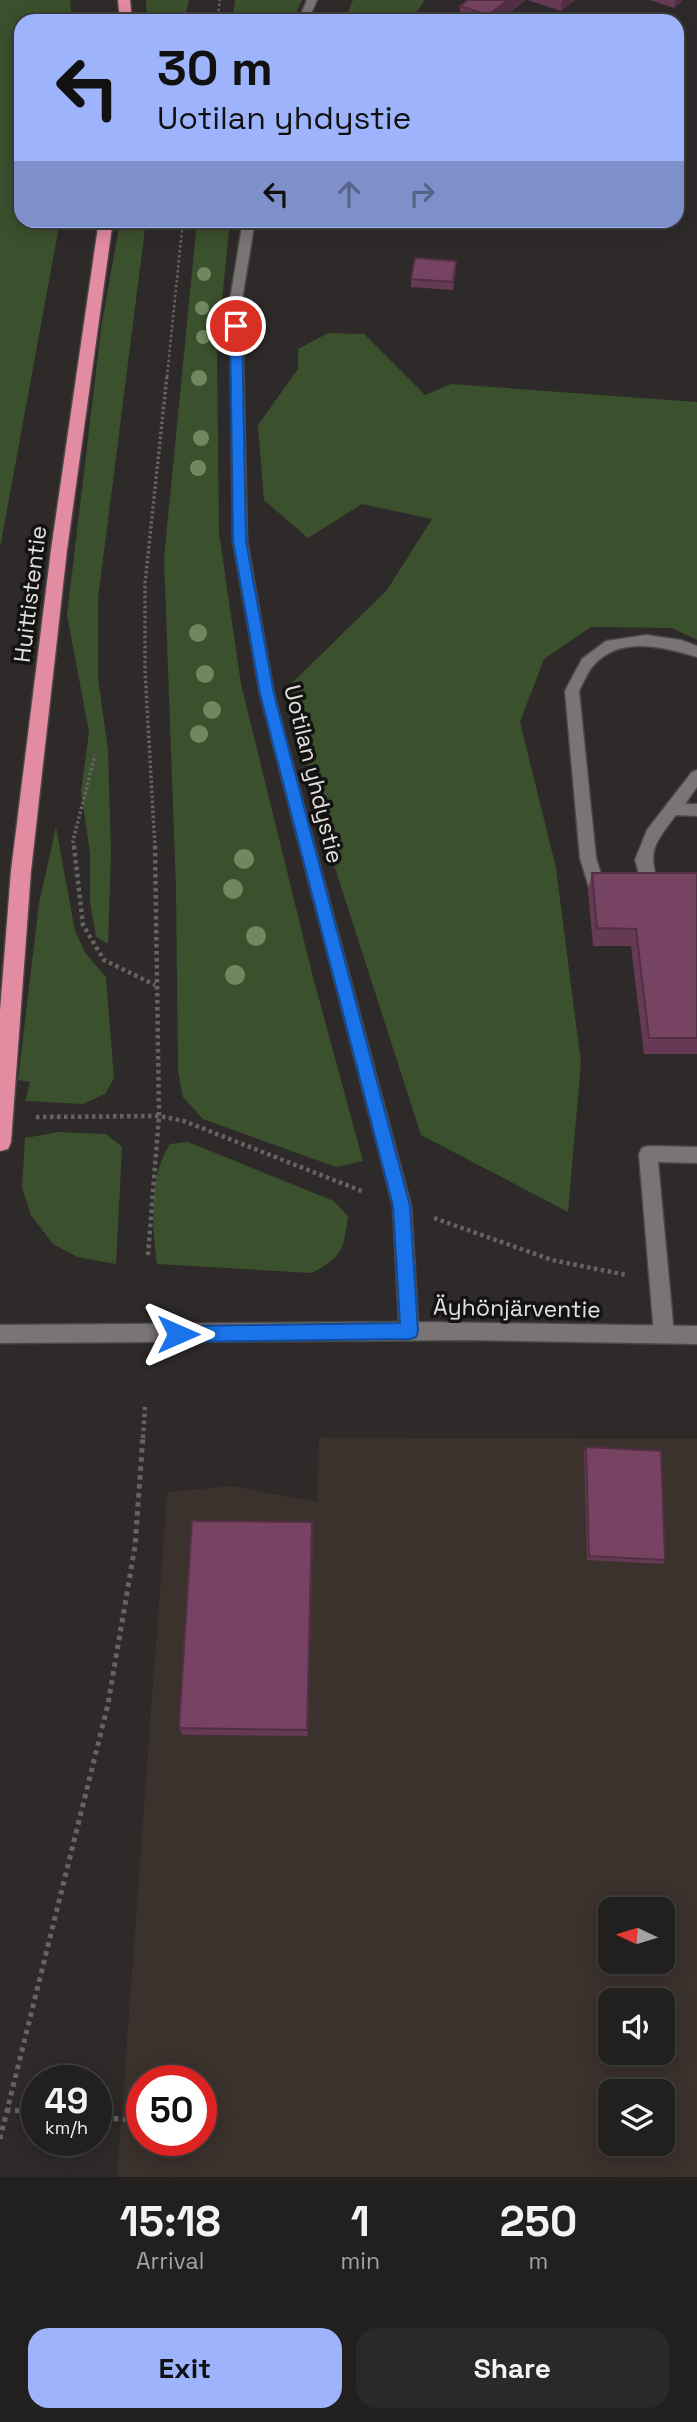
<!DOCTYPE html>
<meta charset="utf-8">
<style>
:root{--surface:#22201f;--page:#2a2828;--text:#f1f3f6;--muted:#a2a3a4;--line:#3f3e3d;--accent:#9db4fd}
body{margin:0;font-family:"Space Grotesk",sans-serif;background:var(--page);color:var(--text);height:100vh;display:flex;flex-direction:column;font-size:26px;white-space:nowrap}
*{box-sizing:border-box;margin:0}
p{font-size:23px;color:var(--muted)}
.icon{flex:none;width:38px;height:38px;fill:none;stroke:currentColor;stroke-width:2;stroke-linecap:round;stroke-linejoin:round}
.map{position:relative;height:2177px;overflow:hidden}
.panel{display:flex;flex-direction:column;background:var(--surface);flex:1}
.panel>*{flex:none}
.guide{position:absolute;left:14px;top:14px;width:670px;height:214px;border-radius:21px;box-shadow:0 4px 18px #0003,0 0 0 2px var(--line);background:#9db4fd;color:#111;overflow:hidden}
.needle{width:46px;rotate:274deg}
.fabs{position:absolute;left:598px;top:1897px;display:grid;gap:14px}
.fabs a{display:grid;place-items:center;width:77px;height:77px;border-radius:14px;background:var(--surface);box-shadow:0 4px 18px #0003,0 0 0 2px var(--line);font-size:35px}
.speed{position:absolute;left:21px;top:2065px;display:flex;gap:14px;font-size:35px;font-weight:700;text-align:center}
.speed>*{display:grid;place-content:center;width:91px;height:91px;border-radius:50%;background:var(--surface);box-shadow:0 4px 18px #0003,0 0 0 2px var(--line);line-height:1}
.speed small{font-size:18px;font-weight:400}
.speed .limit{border:10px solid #d22;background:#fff;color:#111}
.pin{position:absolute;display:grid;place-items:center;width:60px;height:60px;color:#fff;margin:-30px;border:4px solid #fff;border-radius:50%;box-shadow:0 2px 7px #0007}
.me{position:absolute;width:77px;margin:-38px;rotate:90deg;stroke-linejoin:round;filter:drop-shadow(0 0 5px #0008)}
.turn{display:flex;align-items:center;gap:24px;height:147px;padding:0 28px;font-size:32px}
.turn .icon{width:91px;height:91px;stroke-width:2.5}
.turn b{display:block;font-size:49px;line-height:60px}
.lanes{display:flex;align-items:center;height:66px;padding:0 28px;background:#0003;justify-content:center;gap:35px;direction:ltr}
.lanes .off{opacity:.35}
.eta{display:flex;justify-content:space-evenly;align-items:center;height:119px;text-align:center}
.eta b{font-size:42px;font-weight:700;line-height:49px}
.button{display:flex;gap:14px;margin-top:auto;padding:14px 28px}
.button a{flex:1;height:80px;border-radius:21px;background:var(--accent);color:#111;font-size:28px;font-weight:700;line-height:80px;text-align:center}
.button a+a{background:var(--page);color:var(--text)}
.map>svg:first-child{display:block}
</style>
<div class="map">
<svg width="697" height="2177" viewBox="0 0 697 2177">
<rect width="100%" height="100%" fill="#2d2a29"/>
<!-- built -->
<path fill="#3b312d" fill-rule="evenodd" d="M319,1438L697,1439V2177H117L167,1492L232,1486L317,1502ZM611,1909H663V1962H611ZM611,2000H663V2053H611ZM142,2081H201V2140H142ZM611,2091H663V2144H611Z"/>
<!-- green -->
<path fill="#3b502c" d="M0,0H70L72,21H21V220L60,221L0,548Z
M146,0H189L184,21H147Z
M235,0H302L292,21H232Z
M353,0H425L410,21H344Z
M120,221H146L98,599V678L108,750L111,854L108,944L96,937L90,902V854L81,791L89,732L67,615L101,329Z
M197,221H230L217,351L219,533L241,684L313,977L363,1161L336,1167L203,1119L183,1097L178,1071L176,889L164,558Z
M328,333L364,334L425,395L451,384L697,402V640L672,628L591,627L544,659L520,722L556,868L581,1063L568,1212L421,1135L317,812L291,684L387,590L432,519L362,504L308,538L264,500L258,425L298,369V349Z
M56,827L75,931L86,954L106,977L114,1078L105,1094L83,1104L25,1101L30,1082L18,1080L39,903Z
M59,1132L106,1134L122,1147L116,1264L77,1257L53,1244L31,1215L22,1188L25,1138Z
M188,1142L334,1201L348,1216C344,1249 342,1258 311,1273L157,1264C152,1227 148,1177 170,1144Z"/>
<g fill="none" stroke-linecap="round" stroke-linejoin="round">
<!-- lane casing -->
<g stroke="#4b4847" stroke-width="3">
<path id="lane" d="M646,635L681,640L697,646V657C663,647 620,635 593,666C587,673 583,683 579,691L596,858L606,891L598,897L590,891L580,858L565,691L582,659L606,641Z
M697,770V787L685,804H697V816L676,815C651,848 648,851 660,891L652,897L646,896L635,860L647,830L692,772Z
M648,1146L697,1147V1163L658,1162L674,1334L671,1340L664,1343L657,1340L654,1334L639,1154L642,1148Z"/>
</g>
<!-- secondary casing -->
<g stroke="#4b4847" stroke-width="3">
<path id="secondary" d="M307,0H317L308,21H298Z
M243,220H255L242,300L247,541L274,694L411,1206L418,1322L697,1326V1344L468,1340L0,1343V1325L399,1322L393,1206L260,694L233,541L230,300Z"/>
</g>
<!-- highway casing -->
<g stroke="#4b4847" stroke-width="3">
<path id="highway" d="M118,0H130L132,21H120Z
M99,220H113L67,550L31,871L11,1142L8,1149L0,1151V1011L11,871L51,550Z"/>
</g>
<!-- path-far3 -->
<path stroke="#666463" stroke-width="2.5" stroke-dasharray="2.5 2.5" stroke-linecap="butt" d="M217,21L220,0
M167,377L183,220"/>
<!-- path-far2 -->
<path stroke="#666463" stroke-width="3.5" stroke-dasharray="2.5 2.5" stroke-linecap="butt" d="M74,848L73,841L95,755
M155,848L145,670V583L167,375"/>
<!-- path-far1 -->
<path stroke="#666463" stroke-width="4.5" stroke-dasharray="3.5 3.5" stroke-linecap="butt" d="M74,846L83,925L104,960L155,985
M36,1117L159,1116L184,1121L364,1192
M434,1218L552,1260L626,1275
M148,1255L159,1116L155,846
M143,1438L145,1407"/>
<!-- path -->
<path stroke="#666463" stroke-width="5" stroke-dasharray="4.5 4.5" stroke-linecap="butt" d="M6,2110L37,2112
M96,2117L142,2121
M201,2126L219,2128
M0,2139L108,1704L135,1546L143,1436"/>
<!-- lane -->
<use href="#lane" fill="#797574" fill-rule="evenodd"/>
<!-- secondary -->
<use href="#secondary" fill="#797574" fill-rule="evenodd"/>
<!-- highway -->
<use href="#highway" fill="#e38ba1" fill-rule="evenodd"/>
</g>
<!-- trees -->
<g fill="#70885d">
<circle cx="204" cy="274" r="7"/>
<circle cx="202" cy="308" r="7"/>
<circle cx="203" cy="337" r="7"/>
<circle cx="199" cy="378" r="8"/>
<circle cx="201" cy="438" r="8"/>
<circle cx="198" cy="468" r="8"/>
<circle cx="198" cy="633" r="9"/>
<circle cx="205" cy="674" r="9"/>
<circle cx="212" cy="710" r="9"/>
<circle cx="199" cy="734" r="9"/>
<circle cx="244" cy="859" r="10"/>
<circle cx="233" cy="889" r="10"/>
<circle cx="256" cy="936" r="10"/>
<circle cx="235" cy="975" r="10"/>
</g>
<!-- wall -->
<path fill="#663a54" d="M526,0L499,21H444L460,16V6Z
M527,0H575L561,11Z
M650,0H683L674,8Z
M456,270L453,290L411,287V279Z
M592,873H697V1054H644L631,946H593L588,891Z
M586,1447L665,1560L663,1564L587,1560L584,1452Z
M312,1522L313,1532L308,1736L183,1735L179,1728Z"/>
<!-- shaded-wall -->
<path fill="#532f45" d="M508,0H526L499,21H487L488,15Z
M562,0H575L561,11Z
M675,0H683L674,8Z
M312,1522L313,1532L308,1736L307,1730Z"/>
<!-- building -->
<path fill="#774362" stroke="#532f45" stroke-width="2" d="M468,0H508L488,15L460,6Z
M451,14L481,21H444Z
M415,258L456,261L453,282L411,279Z
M592,873H697V1038H649L636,929L597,928Z
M586,1447L661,1451L665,1560L589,1556Z
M192,1521L312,1522L307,1730L179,1728Z"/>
<!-- route -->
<path fill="#1a73e8" stroke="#114b97" stroke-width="2" d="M236,323L242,326L246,541L274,694L410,1206L418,1331L416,1337L410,1339L178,1342L172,1340L170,1334L172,1328L178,1326L400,1323L393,1206L260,694L233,541L230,326Z"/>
<g text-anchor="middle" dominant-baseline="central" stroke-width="7" stroke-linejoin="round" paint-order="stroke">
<!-- street labels -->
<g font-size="23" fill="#e3e1e0" stroke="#141312">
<text transform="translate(30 594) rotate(-83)">Huittistentie</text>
<text transform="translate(314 774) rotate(76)">Uotilan yhdystie</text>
<text transform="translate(517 1308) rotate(1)">Äyhönjärventie</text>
</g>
</g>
</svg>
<div class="fabs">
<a><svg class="needle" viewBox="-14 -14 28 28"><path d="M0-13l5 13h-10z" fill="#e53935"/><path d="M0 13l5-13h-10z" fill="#a2a3a4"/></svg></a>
<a><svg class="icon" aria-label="sound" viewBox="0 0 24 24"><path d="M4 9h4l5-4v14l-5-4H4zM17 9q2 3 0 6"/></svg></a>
<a><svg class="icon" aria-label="layers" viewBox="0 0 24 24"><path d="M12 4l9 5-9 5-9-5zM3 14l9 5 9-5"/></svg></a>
</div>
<div class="speed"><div>49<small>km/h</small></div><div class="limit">50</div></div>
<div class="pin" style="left:236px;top:326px;background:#d93025"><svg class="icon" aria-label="arrive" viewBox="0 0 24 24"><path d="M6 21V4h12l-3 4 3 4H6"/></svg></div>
<svg class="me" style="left:178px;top:1334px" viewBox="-20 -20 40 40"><path d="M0-17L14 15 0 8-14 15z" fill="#1a73e8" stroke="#fff" stroke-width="4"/></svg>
<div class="guide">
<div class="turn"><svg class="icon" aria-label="left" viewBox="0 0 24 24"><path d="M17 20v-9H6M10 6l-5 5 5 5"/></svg><div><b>30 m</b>Uotilan yhdystie</div></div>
<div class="lanes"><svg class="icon" aria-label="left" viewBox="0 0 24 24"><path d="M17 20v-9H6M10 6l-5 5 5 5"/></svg><svg class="icon off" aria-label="ahead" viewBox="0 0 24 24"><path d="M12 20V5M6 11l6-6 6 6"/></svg><svg class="icon off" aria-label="right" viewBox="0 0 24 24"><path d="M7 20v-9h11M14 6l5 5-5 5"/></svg></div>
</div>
</div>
<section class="panel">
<div class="eta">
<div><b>15:18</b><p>Arrival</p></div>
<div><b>1</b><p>min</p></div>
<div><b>250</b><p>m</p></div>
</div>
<div class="button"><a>Exit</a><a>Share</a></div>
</section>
